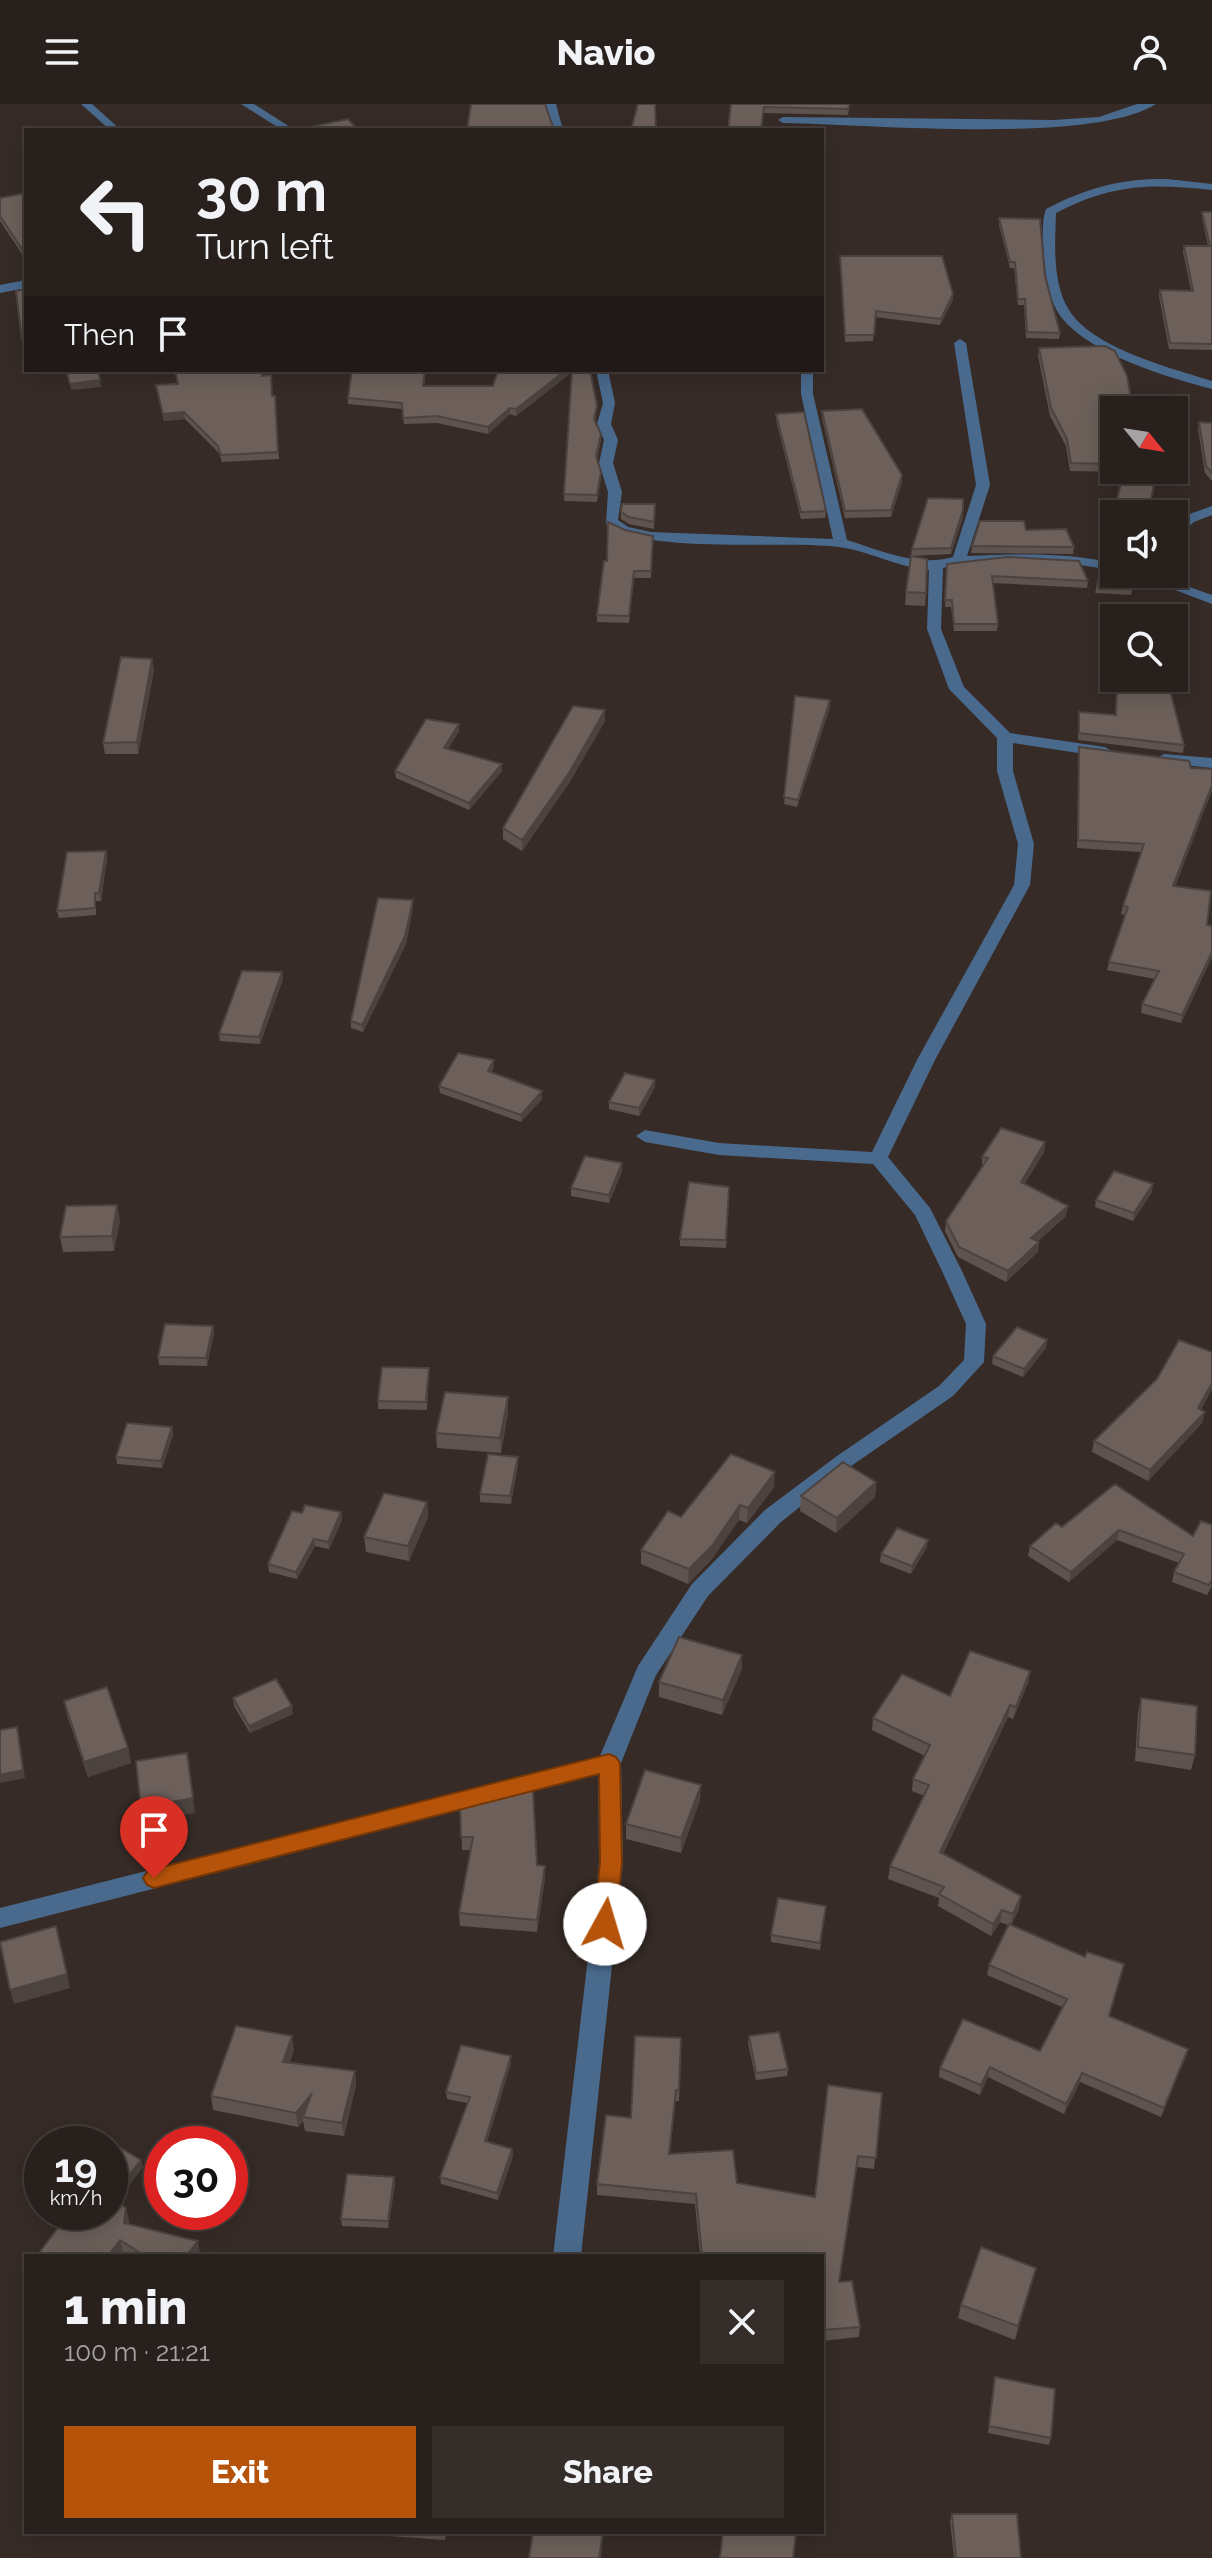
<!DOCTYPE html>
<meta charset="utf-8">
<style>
:root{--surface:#28201d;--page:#342d2a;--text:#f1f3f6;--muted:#a5a3a4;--line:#443e3b;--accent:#b45309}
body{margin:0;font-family:Raleway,sans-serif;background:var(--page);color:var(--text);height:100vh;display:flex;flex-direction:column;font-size:30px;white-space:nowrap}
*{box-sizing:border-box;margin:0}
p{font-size:26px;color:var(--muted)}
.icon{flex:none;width:44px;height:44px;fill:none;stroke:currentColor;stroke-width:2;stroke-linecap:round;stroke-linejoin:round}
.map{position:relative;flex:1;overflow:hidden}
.panel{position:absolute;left:24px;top:2150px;width:800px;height:280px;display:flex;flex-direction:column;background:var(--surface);border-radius:0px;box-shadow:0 4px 20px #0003,0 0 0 2px var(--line)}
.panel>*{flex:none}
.top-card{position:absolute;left:24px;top:24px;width:800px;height:244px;border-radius:0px;box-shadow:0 4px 20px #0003,0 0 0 2px var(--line);background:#28201d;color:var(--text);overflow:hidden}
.needle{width:52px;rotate:120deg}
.fabs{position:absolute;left:1100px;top:292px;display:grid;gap:16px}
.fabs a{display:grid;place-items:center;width:88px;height:88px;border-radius:0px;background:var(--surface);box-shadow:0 4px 20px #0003,0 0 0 2px var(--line);font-size:40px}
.speed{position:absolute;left:24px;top:2022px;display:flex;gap:16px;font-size:40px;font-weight:700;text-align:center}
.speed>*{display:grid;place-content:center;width:104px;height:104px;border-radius:50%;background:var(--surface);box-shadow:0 4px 20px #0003,0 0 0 2px var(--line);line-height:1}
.speed small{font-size:20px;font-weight:400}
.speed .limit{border:12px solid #d22;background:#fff;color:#111}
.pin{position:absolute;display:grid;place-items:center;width:68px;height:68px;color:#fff;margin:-82px -34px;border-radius:50% 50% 50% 0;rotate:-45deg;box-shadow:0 0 8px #0007}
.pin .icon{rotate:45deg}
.me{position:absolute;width:88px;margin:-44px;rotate:6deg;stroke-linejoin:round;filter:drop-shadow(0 0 6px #0008)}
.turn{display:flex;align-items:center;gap:28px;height:168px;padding:0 40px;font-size:36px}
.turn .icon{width:104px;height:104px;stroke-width:2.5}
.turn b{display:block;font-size:56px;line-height:68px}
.then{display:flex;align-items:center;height:76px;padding:0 40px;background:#0003;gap:16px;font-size:30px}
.round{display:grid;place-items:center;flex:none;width:84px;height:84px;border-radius:0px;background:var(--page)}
.summary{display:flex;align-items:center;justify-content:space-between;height:136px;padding:0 40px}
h1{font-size:48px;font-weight:800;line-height:60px}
.cta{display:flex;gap:16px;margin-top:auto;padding:16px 40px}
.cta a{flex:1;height:92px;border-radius:0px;background:var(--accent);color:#fff;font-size:32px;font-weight:800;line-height:92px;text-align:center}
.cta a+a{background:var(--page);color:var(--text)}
header{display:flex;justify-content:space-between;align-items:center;height:104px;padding:0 40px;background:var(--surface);font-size:36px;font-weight:800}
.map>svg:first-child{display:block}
</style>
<header><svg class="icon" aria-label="menu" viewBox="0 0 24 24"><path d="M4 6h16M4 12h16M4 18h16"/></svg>Navio<svg class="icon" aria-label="person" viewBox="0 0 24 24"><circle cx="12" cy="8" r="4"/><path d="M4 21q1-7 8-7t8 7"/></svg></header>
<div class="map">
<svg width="1212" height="2454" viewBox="0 0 1212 2454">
<rect width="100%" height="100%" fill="#362b27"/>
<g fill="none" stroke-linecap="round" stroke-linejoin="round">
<!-- minor -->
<path fill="#4a6a8d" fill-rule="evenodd" d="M81,0H92L121,26H110Z
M241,0H254L295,26H282Z
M546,0H556L563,26H553Z
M1137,0H1156C1092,41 867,20 783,19L778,16L783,13L1053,16L1099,13Z
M1167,75L1212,80V86C1151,79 1111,80 1056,109C1055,139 1052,179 1069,206C1092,244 1171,264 1212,277V285C1167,273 1091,251 1061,213C1049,197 1046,174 1044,154C1043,138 1041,119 1046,105C1086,84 1122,74 1167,75Z
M26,176V184L0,189V181Z
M960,235L966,239L990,381L967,452C1017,450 1066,448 1114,459V467C1065,456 992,452 943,464L941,525L964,583L1010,629L1105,643L1113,648L1105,653L1013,639V667L1034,740L1030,781L935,956L888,1053L930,1104L962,1167L986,1220L984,1258L953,1292L851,1362L781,1418L708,1492L656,1571L621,1659L623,1759L581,2152H553L599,1759L598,1671L0,1824V1804L600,1652L638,1562L692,1480L765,1406L837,1352L939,1282L964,1256L966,1220L942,1167L915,1111L873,1060L719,1051L645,1038L636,1032L645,1026L719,1039L872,1048L917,956L1014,781L1018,740L997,667V634L949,585L927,525L929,466C897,463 869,447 839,443C782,436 647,451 606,420L608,388L599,359L604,336L597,320L603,299L596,266H608L615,299L611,320L618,336L613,359L622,388L618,416L628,423L651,428L833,435L801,290V266H813V290L847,436C882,447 917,463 953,453L976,381L954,239Z
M1212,402V411L1194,418L1174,435V423L1184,412Z
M1133,470H1153L1212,491V500Z
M1164,650L1212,654V664L1158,658L1156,655Z"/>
</g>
<!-- wall -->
<path fill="#5e534e" d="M731,0H850L848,11L764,9Z
M26,89V156L0,117V94Z
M1202,108H1212V246L1169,245L1159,192L1160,186H1191L1183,148L1184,142H1208L1202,114Z
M999,114L1045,172L1060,229L1059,235L1026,234L1024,201H1018L1014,164H1010L999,121Z
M840,152L953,196L940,221L875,213L873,237L845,238Z
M1039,244L1114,306V366H1158L1114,410V457L1104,454L1124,368L1070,367L1066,342L1050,312L1038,252Z
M352,266H426L424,282H493L498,266H590L597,302L595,317L601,336L597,355L601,374L597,398L564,397L572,268L516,312L510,310L488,330L437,319L404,320L402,305L348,300V294Z
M262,272L272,292H275L279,355L222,358L219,349L185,315L164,317L156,281Z
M822,307L902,378L891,413L845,414L822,314Z
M776,310L826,407L825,414L801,415L776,316Z
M1199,318L1212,319V377L1205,369L1198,325Z
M655,400L654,425L629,420L621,415V408Z
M963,406V413L951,450L911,452L912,445Z
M625,426L653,432L651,474H634L629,519L597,518V511L607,457Z
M972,442L1074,443L1073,450L971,449Z
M947,460L1088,477L1087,484L993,479L998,520L997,527H954L951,503H945Z
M1135,470L1131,491L1095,489L1097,481Z
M906,488L926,489L925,502L905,501Z
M154,566L138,650H105L103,639Z
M1117,574L1184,641L1183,649L1078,636L1079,608L1115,611Z
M795,592L830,596V603L797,703L784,700Z
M605,617L569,679L522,747L503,735V724Z
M459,627L448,645L502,660V667L469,706L396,674L395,667Z
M1079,643L1191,664L1212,686L1175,782L1207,821L1212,822V853L1181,919L1141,909L1142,900L1155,875L1107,866L1109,858L1125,811L1121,810L1123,802L1141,748L1077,744Z
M106,747L107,754L101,797H96V811L59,814L57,807Z
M413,803L406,840L363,928L351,924V917Z
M283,875L260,940L220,937L219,930Z
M494,956V963L491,969L542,995L521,1018L440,989L439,982Z
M655,976V983L639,1012L609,1005V998Z
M1045,1038L1044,1048L1025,1079L1066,1112L1038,1137L1039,1138L1038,1148L1006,1178L958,1153L945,1127L946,1117L982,1064V1053Z
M622,1067L609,1099L571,1092V1084Z
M729,1083L726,1144L680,1142V1135Z
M1152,1088L1133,1117L1095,1103L1096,1096Z
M120,1116L114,1147L63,1148L60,1133Z
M213,1222L214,1229L207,1262L159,1261L158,1253Z
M1047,1236L1046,1244L1023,1273L992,1260L993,1252Z
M1212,1248V1285L1201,1305L1205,1308L1202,1319L1148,1377L1092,1348L1094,1337Z
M429,1264L427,1306L378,1305V1297Z
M508,1293V1308L501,1349L437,1344L436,1329Z
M172,1323L173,1331L162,1364L117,1360L116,1353Z
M518,1353V1361L511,1400L480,1398V1390Z
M876,1378L875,1393L836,1429L800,1407L801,1392Z
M1115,1380L1193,1432L1212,1482L1207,1491L1172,1478L1174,1468L1179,1459L1117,1436L1069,1478L1028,1452L1030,1442L1062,1423Z
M774,1383L747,1419L739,1416L711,1456L688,1480L641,1460V1446L681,1413Z
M427,1398L428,1413L409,1457L366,1448L364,1433Z
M341,1408L342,1416L329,1445L315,1442L297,1475L269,1468L268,1460L302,1409Z
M927,1443L911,1470L880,1458L881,1450Z
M742,1551V1565L722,1611L659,1593V1578Z
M1030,1567L1028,1579L1013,1615L1008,1613L943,1750L1019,1805L1011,1821L1109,1912L1188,1945L1185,1955L1161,2013L1080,1978L1064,2010L988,1973L980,1991L939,1973L940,1964L1040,1947L1062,1903L987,1871L989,1861L1008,1821L1000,1818L991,1832L938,1802L939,1794L888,1775L890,1762L924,1692L912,1687L913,1675L925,1652L872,1626L873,1614L950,1592Z
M233,1594L293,1610L250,1629L234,1602Z
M1141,1594L1195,1651L1191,1666L1135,1657L1138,1609Z
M64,1597L128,1644L131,1659L88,1673L67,1611Z
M700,1696L681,1749L626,1735V1720Z
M460,1697L545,1774L537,1828L460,1822L459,1809L471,1746H462Z
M826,1802L820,1846L771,1838V1831Z
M749,1932L788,1965L787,1972L756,1976L748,1939Z
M681,1934L679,1997H675L670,2050L737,2079L815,2093L882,1989L874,2065L857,2063L839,2178L860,2223L859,2233L822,2237V2152L700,2151L695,2100L597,2091V2080L631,2014Z
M294,1946L290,1958L355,1967L356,1981L344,2032L305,2027L303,2017L298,2023L213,2006L211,1992Z
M511,1952V1959L487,2038L512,2045L513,2052L498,2096L441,2080L440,2073L467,1999L447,1995L446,1988Z
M110,2040L141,2056L143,2063L117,2096L110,2092Z
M395,2080L388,2124L342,2122L341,2115Z
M129,2116L128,2120L200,2149L198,2152H130L123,2148L120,2152H40L39,2149Z
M1036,2164L1015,2236L958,2214L961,2201Z
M995,2273L1051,2334L1049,2341L988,2329Z
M952,2410L1021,2454H954L950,2417Z
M374,2428H446L445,2436L375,2431Z"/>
<!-- shaded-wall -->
<path fill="#4c4340" d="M953,190V196L940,221L941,215Z
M566,266H572V268L516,312V305Z
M100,276L101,283L71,286L70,280Z
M510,304V310L488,330V323Z
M184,308L185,315L164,317L163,310Z
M902,371V378L891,413V406Z
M963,406V413L951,450V444Z
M152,555L154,566L138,650L137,638Z
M830,596V603L797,703L798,696Z
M605,606V617L569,679L522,747V736Z
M459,620V627L444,651V644Z
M502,660V667L469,706V699Z
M1212,681V686L1172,791L1173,782Z
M106,747L107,754L101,797L99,789Z
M413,796V803L406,840L363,928L362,921Z
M1212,848V853L1181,919L1182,911Z
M282,868L283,875L260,940L259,933Z
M494,956V963L488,975V967Z
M655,976V983L639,1012V1004Z
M542,987V995L521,1018V1011Z
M1045,1038L1044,1048L1020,1088L1021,1078Z
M622,1059V1067L609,1099V1091Z
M1153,1080L1152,1088L1133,1117L1134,1109Z
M117,1101L120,1116L114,1147L112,1132Z
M1068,1102L1066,1112L1030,1144L1031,1134Z
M1039,1138L1038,1148L1006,1178L1008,1167Z
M213,1222L214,1229L207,1262L206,1254Z
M1047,1236L1046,1244L1023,1273L1024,1265Z
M1212,1279V1285L1196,1315L1198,1304Z
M508,1293V1308L501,1349L500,1334Z
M1205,1308L1202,1319L1148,1377L1150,1366Z
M172,1323L173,1331L162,1364L161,1357Z
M518,1353V1361L511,1400L510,1392Z
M775,1368L774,1383L747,1419L748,1404Z
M876,1378L875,1393L836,1429L837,1414Z
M427,1398L428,1413L409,1457L408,1442Z
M740,1401L739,1416L711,1456L688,1480L689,1465Z
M341,1408L342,1416L329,1445L328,1438Z
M1119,1426L1117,1436L1069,1478L1071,1468Z
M314,1435L315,1442L297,1475L296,1468Z
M928,1436L927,1443L911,1470L912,1462Z
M742,1551V1565L722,1611L723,1596Z
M1030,1567L1028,1579L1013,1615L1016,1603Z
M1010,1601L1008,1613L938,1760L940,1748Z
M292,1602L293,1610L250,1629L249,1622Z
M17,1623L25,1674L0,1679V1671Z
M128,1644L131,1659L88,1673L84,1658Z
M189,1663L195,1709L144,1718L141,1704Z
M701,1681L700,1696L681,1749V1734Z
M545,1762V1774L537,1828V1816Z
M1021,1792L1019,1805L1011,1822L1013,1810Z
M1002,1806L1000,1818L991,1832L993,1820Z
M56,1822L70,1884L14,1900L10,1886Z
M292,1932L294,1946L285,1972L283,1958Z
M1188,1945L1185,1955L1161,2013L1164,2004Z
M511,1952V1959L485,2044V2037Z
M990,1963L988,1973L980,1991L981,1981Z
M355,1967L356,1981L344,2032L342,2019Z
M1082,1969L1080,1978L1064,2010L1066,2000Z
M312,1989L303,2013V2017L298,2023L296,2009Z
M512,2045L513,2052L498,2096L497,2089Z
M141,2056L143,2063L117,2096L115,2089Z
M394,2073L395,2080L388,2124V2117Z
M126,2104L129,2116L127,2131L124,2119Z
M120,2136L123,2148L120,2152H108Z
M198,2137L200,2149L198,2152H186Z
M1036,2164L1033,2177L1015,2236L1018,2222Z
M603,2428L601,2454H599Z"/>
<!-- building -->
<path fill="#6d605b" stroke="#4c4340" stroke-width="2" d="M471,0H545L553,23L552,26H467Z
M638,0H655L656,26H631Z
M731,0H849L848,5L764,3L761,26H728Z
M348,15L358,26H296Z
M26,89V151L0,112V94Z
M1202,108H1212V240L1170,239L1160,186L1193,187L1184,142H1210Z
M999,114L1040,115L1045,172L1060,229L1027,228L1025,195H1018L1015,158H1010Z
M840,152H942L953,190L941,215L876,207L874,231H845Z
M26,185V236H22L16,187Z
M1105,242L1115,247L1127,272L1133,306H1114V360L1071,359L1067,335L1051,304L1039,244Z
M66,266H98L100,276L70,280Z
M175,266H262V272L271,271L272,292H275L278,348L221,351L218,342L184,308L163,310L156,281L178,280Z
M352,266H425L423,282H493L498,266H566L516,305L510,304L488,323L437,312L403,314L402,299L348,294Z
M572,266H590L597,302L594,315L601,330L596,352L601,368L597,391L564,390Z
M862,305L902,371L891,406L845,407L822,307Z
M804,308L826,407L801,408L776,310Z
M1199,318L1212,319V369L1206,362Z
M1124,366H1157L1148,410H1114V448L1105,446Z
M928,394L963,395V406L951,444L912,445Z
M622,400H655L654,418L629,413L621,408Z
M980,417H1024L1026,426L1066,425L1074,443L972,442Z
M608,418L625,426L653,432L651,467H634L629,512L597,511L604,457H607Z
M911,452L927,455L926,489L906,488Z
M1007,453L1079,457L1088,477L992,472L998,520H954L952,496H945L947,460Z
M1102,460L1114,462V470H1135L1132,483L1097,481Z
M121,553L152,555L137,638L103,639Z
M1117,574H1167L1184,641L1079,629V608L1116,611Z
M795,592L830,596L798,696L784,693Z
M573,602L605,606L569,669L522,736L503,724Z
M426,615L459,620L444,644L502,660L469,699L395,667Z
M1079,643L1189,657L1191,664L1212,665V681L1173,782L1211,787L1207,821L1212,822V848L1182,911L1142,900L1159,867L1109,858L1128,803L1123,802L1144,740L1078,736Z
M106,747L99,789H95V804L57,807L67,748Z
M378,794L413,796L405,832L362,921L351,917Z
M242,867L282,868L259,933L219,930Z
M458,949L494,956L488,967L542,987L521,1011L439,982Z
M625,969L655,976L639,1004L609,998Z
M1001,1024L1045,1038L1021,1078L1068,1102L1031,1134L1039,1138L1008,1167L959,1143L946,1117L988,1054L982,1053Z
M585,1052L622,1059L609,1091L571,1084Z
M1114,1067L1153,1080L1134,1109L1096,1096Z
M689,1078L729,1083L726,1136L680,1135Z
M117,1101L112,1132L60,1133L66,1102Z
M165,1220L213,1222L206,1254L158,1253Z
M1017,1223L1047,1236L1024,1265L993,1252Z
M1179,1236L1212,1248V1279L1198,1304L1205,1308L1150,1366L1094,1337L1157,1275Z
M382,1263L429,1264L426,1298L378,1297Z
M445,1288L508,1293L500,1334L436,1329Z
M127,1319L172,1323L161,1357L116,1353Z
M488,1350L518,1353L510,1392L480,1390Z
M731,1350L775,1368L748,1404L740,1401L712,1442L689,1465L641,1446L668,1407L681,1413Z
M843,1358L876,1378L837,1414L801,1392Z
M1115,1380L1193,1432L1201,1417L1212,1421V1476L1209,1481L1174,1468L1184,1450L1119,1426L1071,1468L1030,1442L1056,1419L1062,1423Z
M384,1389L427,1398L408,1442L364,1433Z
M305,1401L341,1408L328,1438L314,1435L296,1468L268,1460L292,1407L302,1409Z
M897,1424L928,1436L912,1462L881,1450Z
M679,1533L742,1551L723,1596L659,1578Z
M970,1547L1030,1567L1016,1603L1010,1601L940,1748L1021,1792L1013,1810L1002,1806L993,1820L939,1790L944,1783L890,1762L929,1681L913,1675L930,1641L873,1614L902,1570L950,1592Z
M276,1575L292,1602L249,1622L233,1594Z
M107,1583L128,1644L84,1658L64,1597Z
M1141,1594L1197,1602L1195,1651L1138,1643Z
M17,1623L23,1666L0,1671V1626Z
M187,1649L193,1694L141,1704L136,1657Z
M645,1666L701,1681L681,1734L626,1720Z
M533,1687L537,1761L545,1762L537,1816L459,1809L473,1733H461L460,1697L489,1693V1690Z
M778,1794L826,1802L820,1839L771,1831Z
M1009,1820L1085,1853L1087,1848L1124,1860L1109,1912L1188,1945L1164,2004L1082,1969L1066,2000L990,1963L981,1981L940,1964L963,1915L1040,1947L1067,1895L989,1861Z
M56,1822L67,1870L10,1886L0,1838Z
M236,1922L292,1932L283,1958L355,1967L342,2019L303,2013L312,1989L296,2009L211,1992Z
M779,1928L788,1965L756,1969L749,1932Z
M635,1932L681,1934L679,1986H676L669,2050L733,2046L737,2079L815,2093L828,1981L882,1989L876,2054L858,2052L839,2178L852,2177L860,2223L822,2226V2152H696V2151H702L696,2090L597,2080L606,2011L631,2014Z
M461,1941L511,1952L485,2037L512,2045L497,2089L440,2073L470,1993L446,1988Z
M104,2034L141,2056L115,2089L110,2086V2040H99Z
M347,2070L394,2073L388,2117L341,2115Z
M110,2095L126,2104L124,2119L198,2137L186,2152H145L120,2136L108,2152H44L39,2149L70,2108H110Z
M981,2143L1036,2164L1018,2222L961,2201Z
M995,2273L1055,2285L1051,2334L989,2322Z
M952,2410H1017L1021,2454H956Z
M533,2428H603L599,2454H529Z
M723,2428H796L793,2454H720Z"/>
<!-- route -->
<path fill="#b45309" stroke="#753606" stroke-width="2" d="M609,1650L616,1653L620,1659L622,1759L616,1820L612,1827L605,1829L597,1827L593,1820L600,1759L599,1670L154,1784L147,1781L143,1774L147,1768L154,1765Z"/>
</svg>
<div class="fabs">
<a><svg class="needle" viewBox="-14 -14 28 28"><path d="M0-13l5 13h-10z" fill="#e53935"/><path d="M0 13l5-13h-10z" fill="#a5a3a4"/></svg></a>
<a><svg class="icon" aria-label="sound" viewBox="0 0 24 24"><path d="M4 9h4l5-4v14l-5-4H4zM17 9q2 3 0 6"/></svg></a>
<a><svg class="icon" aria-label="search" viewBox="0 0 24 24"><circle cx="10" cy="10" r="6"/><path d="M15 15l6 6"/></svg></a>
</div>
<div class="speed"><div>19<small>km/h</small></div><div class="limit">30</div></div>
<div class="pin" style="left:154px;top:1774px;background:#d93025"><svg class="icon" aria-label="arrive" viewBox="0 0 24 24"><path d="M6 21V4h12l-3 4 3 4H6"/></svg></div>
<svg class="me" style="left:605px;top:1820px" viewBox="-20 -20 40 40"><circle r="19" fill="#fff"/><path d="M0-13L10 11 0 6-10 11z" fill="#b45309"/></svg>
<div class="top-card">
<div class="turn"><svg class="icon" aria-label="left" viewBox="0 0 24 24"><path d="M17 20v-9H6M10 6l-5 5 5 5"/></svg><div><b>30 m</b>Turn left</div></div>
<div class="then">Then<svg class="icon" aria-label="arrive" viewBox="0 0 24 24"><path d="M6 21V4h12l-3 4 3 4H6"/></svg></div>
</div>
<section class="panel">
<div class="summary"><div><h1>1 min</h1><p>100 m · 21:21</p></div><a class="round"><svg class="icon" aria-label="close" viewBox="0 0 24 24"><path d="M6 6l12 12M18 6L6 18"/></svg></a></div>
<div class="cta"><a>Exit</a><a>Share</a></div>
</section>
</div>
